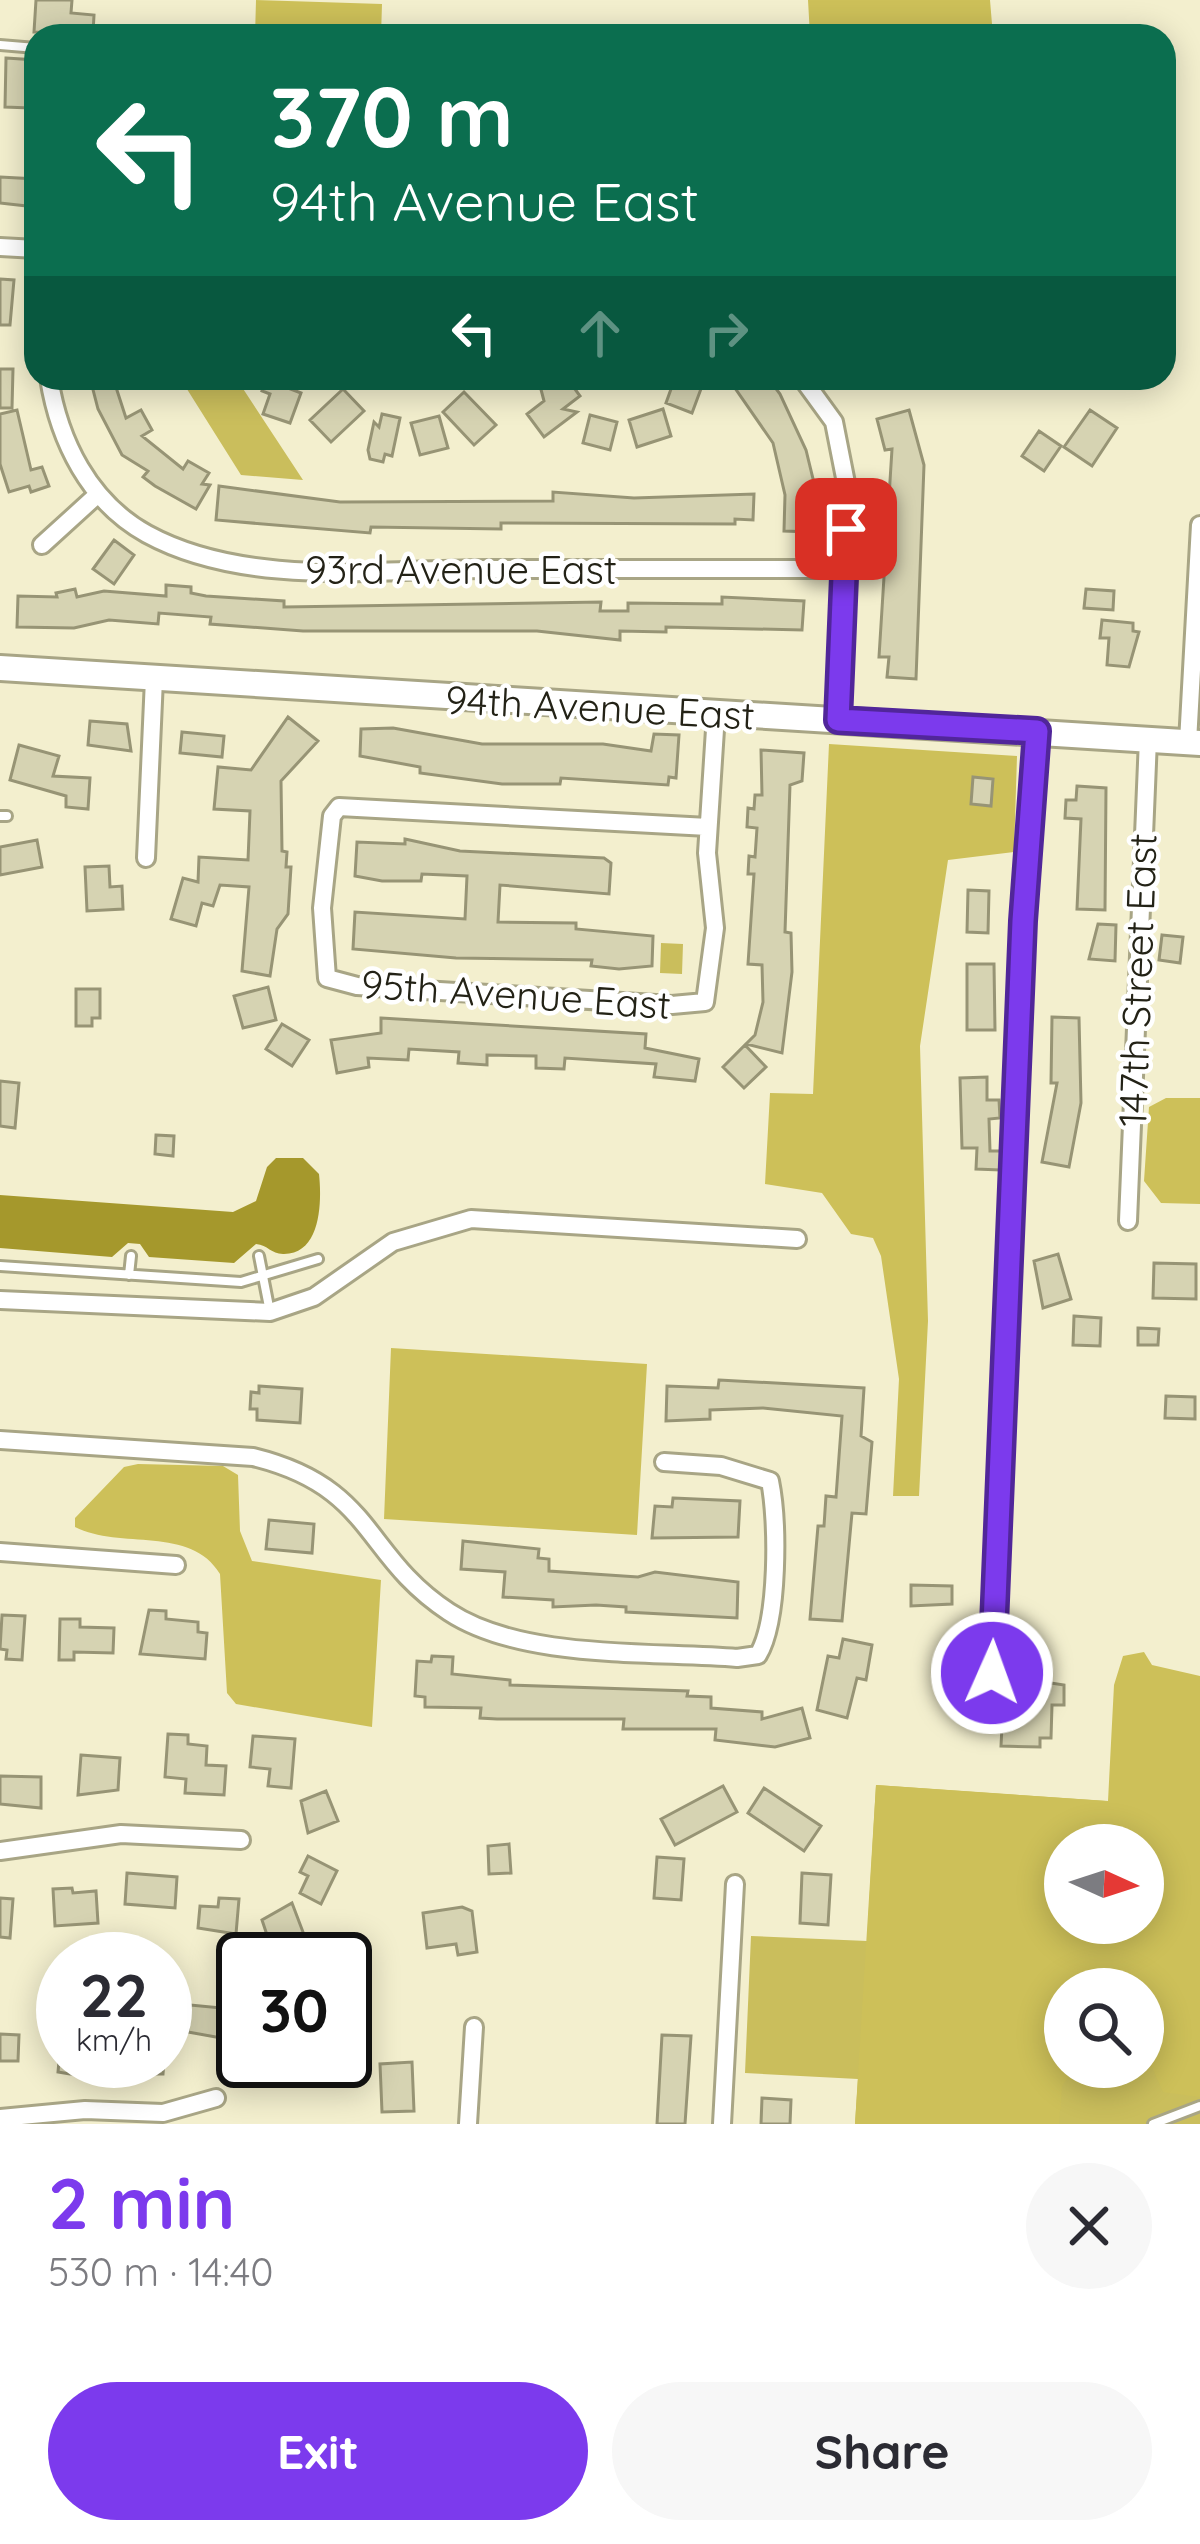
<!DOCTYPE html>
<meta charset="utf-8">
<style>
:root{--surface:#fff;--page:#f7f7f7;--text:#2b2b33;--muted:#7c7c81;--accent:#7c3aed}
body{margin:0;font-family:Quicksand,sans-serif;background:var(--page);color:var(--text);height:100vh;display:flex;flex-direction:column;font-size:45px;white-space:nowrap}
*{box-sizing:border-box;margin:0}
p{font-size:39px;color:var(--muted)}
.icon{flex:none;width:66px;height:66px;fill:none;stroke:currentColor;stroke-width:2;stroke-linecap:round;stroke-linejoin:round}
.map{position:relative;height:2124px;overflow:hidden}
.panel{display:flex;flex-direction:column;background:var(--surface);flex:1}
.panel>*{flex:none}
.top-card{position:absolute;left:24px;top:24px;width:1152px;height:366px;border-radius:36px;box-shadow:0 6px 30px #0003;background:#0b6e4f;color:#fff;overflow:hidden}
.needle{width:78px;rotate:93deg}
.controls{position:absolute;left:1044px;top:1824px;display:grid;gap:24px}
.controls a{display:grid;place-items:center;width:120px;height:120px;border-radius:50%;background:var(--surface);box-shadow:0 6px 30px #0003;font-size:60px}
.speed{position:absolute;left:36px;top:1932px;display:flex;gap:24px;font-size:60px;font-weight:700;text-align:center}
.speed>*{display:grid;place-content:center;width:156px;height:156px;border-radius:50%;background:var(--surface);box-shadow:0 6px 30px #0003;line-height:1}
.speed small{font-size:30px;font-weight:400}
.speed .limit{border:6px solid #111;border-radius:18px;background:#fff;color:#111}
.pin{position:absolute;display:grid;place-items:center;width:102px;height:102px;color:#fff;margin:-51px;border-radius:24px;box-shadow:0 6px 18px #0006}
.me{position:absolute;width:132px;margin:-66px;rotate:2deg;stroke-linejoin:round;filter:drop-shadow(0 0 9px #0008)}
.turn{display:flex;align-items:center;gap:42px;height:252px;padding:0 48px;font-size:54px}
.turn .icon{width:156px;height:156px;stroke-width:2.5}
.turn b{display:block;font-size:84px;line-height:102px}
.lanes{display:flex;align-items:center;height:114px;padding:0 48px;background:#0003;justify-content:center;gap:60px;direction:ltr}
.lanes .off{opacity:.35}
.round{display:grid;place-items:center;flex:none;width:126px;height:126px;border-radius:63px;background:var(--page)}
.overview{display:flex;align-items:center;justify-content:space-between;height:204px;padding:0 48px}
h1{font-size:72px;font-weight:700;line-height:90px;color:var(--accent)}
.button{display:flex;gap:24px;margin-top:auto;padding:24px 48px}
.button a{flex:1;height:138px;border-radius:72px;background:var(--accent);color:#fff;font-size:48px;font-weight:700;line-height:138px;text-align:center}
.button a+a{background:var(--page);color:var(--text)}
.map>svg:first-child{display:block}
</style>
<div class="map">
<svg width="1200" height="2124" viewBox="0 0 1200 2124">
<rect width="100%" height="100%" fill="#f3efce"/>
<!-- green -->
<path fill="#cabe5c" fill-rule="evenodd" d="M180,378H236L303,480L241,475Z
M661,943L683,944L682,974L660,973Z
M1200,1739V2124H855L858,2079L745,2073L751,1936L867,1941L876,1785L1120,1802ZM1065,1845H1143V1923H1065ZM1065,1989H1143V2067H1065Z"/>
<!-- forest -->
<path fill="#cdc059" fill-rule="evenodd" d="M256,0L382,4L381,36H255Z
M808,0H990L993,36H810Z
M829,744L1017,756L1014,852L948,860L920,1046L928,1321L919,1496H893L899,1379L881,1256L873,1238L851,1234L822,1193L765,1184L770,1093L813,1094Z
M1166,1098H1200V1204L1161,1203L1144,1181L1149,1107Z
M391,1348L647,1364L637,1535L384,1519Z
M138,1464L223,1466L238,1475L240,1531L252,1561L381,1580L372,1727L236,1704L227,1693L220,1574C191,1525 120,1550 75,1527V1518L124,1467Z
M1144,1652L1152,1665L1200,1676V2097L1163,2092L1143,2047V1989H1065V2067H1075L1062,2086L1059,2124H855L876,1785L1108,1801L1114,1685L1123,1656ZM1143,1845V1923H1065V1845Z"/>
<!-- water -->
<path fill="#a5982c" d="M276,1158H303L319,1174C322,1202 321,1255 283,1254C271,1254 268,1245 256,1244L234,1263L149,1257L140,1244L128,1243L112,1257L0,1248V1195L233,1212L256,1201L267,1167Z"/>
<!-- building -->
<path fill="#d6d3b2" stroke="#979475" stroke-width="3" d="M36,0H72L71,13L94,15L93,33L34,32Z
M6,58L36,60L30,108L5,107Z
M0,177L36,179V207L0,203Z
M0,279L14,280L10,325H0Z
M0,369H13L12,408H0Z
M90,378H113L126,418L141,410L152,430L142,436L183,469L188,461L209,473L202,484L210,485L196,509L155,486L143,477L148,471L122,455L98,409Z
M267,378H289L285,387L301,393L290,423L263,414L270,394L262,391Z
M538,378H567L580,396L563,409L577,412L544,437L527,414L544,401Z
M675,378H705L692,413L666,403Z
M728,378H768L780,394L806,450L814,483L812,532L784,531L785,495L773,443Z
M343,389L364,411L331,442L310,420Z
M464,392L496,425L474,445L443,412Z
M663,409L671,436L637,447L629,420Z
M17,410L31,470L42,467L49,486L31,492L29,486L9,492L0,464V414Z
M909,410L924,465L916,679L887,677L889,657H879L892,449L885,450L877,419Z
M1090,410L1117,428L1092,466L1064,447Z
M382,414L400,418L392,456L385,454L383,462L370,459L368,450L374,422L379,427Z
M590,415L617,422L610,450L583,443Z
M439,416L448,448L420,455L411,423Z
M1039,431L1061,446L1044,471L1022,456Z
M219,486L340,502L553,501V492L634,498L754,494L753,520L735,519V524L501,523V529L371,527L370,533L216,520Z
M114,540L134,555L114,584L93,569Z
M166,585L191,587V593L206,596L284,601V607L601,602L600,611H628V603L722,604V597L804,601L802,630L666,627V632L620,631V640L537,631H303L210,624L211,617L159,613L158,624L109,620L74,628L17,627L18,596L57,597L56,593L75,589L77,597L104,591L166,596Z
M1086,589L1114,591L1113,610L1084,608Z
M1102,620L1133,623V631L1139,632L1129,667L1107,665L1109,638H1100Z
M288,717L318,741L281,781L282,851L287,852L286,867H291L288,914L277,929L270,976L242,971L249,887L220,885L213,906L202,903L196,926L171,919L183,878L198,882L199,857L248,860L250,811L214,809L218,767L251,770Z
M90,721L127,724L131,751L88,745Z
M393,728L482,744H603L651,751L654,734L679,735L676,778L669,777L668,785L561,778L560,784H502L420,773V767L360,756L361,729Z
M182,732L224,736L222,757L180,753Z
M19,745L59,756L53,776L90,778L88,809L66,807V796L10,780Z
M761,750L804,753L802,781L790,785L785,932L791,933L792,972L782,1053L746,1044L755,1035L763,1002L762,965L748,964L754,874H748L749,856L755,857L757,828L747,827L748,808L754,809L755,795H762Z
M973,777L993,779L991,806L971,804Z
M1077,786L1106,788L1105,910L1077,909L1081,819L1065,818L1066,800H1076Z
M405,839L460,851L604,858L611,863L609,894L500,885L498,922L576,923V929L653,936L652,966L619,969L591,966L592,960L456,958L353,949L355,912L465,919L467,876L422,874L421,881H382L355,876L357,842L405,844Z
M37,840L42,867L0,875V847Z
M109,866L110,887L122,886L123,909L87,911L85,867Z
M968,890L989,891L988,933L967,932Z
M1098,924L1116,925L1115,961L1089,959Z
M1162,935L1183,937L1180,963L1159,960Z
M967,964H994L995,1030H967Z
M268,987L276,1020L243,1028L234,996Z
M76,989H100V1018H92V1026H76Z
M1052,1017L1079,1018L1081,1103L1069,1167L1042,1162L1057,1083H1051Z
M381,1018L646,1034L645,1048L699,1059L695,1081L654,1077L656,1064L565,1058L564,1069L536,1068V1056L487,1055V1065L458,1063L459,1052L409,1049L408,1060L368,1058L369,1067L337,1073L331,1040L381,1033Z
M282,1024L309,1040L292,1066L266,1049Z
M745,1045L766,1067L744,1088L723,1067Z
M987,1077V1100H999L1000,1118L989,1119L990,1151H1001L1000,1170L976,1169L977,1148H962L960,1078Z
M0,1081L19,1083L15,1128L0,1126Z
M156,1135L174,1136L173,1156L155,1154Z
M1058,1254L1071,1299L1043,1308L1034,1261Z
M1154,1263L1196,1264V1299L1153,1298Z
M1074,1316L1101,1318L1100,1346L1073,1345Z
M1138,1328L1159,1329L1158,1345H1138Z
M719,1380L864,1388L861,1436L872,1442L866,1514L852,1513L842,1621L810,1619L818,1526H824L826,1496L836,1497L842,1416L763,1408L710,1410V1419L666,1421L667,1386L718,1388Z
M259,1386L302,1389L300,1423L257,1420V1409H250L251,1392L259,1393Z
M1166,1396L1195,1397V1419L1165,1418Z
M673,1498L740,1501L738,1537L652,1538L655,1506L672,1507Z
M269,1520L314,1524L312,1553L266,1549Z
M463,1541L539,1549L538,1558L549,1559V1571L638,1577L655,1572L738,1582L737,1618L626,1612V1607L596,1605L553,1607V1600L503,1597L505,1572L461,1569Z
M911,1585L952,1586V1604L911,1606Z
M149,1610L166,1611V1619L198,1622V1632L207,1633L205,1659L140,1654Z
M2,1615L25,1616L22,1660L6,1659L7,1650L0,1649Z
M60,1619H80V1627L114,1628L113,1653L74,1652V1660H59Z
M843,1639L872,1645L866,1680L857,1678L847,1718L817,1710L828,1656L839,1658Z
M432,1656L453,1657L452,1674L510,1680V1685L688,1691L687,1696L711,1697V1708L762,1712V1719L802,1708L810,1738L775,1747L715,1740L716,1729H623L624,1719H497L480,1718L481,1708L425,1707V1697L415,1696L417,1661L431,1662Z
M1025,1679L1064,1685V1705H1052L1051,1738H1040V1747L1001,1746L1002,1726L1013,1727Z
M168,1734L188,1735V1744L207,1746L206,1765L226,1766L224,1795L185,1793L186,1779L165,1777Z
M253,1736L295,1739L291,1788L268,1786L270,1769L250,1767Z
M81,1755L120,1758L118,1790L78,1795Z
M0,1776L41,1777V1808L0,1804Z
M723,1786L737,1812L675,1845L661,1819Z
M764,1788L821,1826L804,1851L748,1813Z
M326,1791L338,1821L308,1833L301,1801Z
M509,1844L511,1873L489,1874L488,1846Z
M308,1856L337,1871L321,1904L300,1893L308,1876L300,1872Z
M657,1857L684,1859L681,1900L654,1898Z
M127,1873L177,1877L175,1908L125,1904Z
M802,1873L831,1875L828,1925L800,1923Z
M72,1888L73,1893L96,1891L98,1923L55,1926L53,1889Z
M0,1898L13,1899L10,1938L0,1937Z
M219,1898L239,1899L236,1934L198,1928L200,1906L218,1907Z
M292,1903L303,1932L270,1944L262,1920Z
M462,1907L472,1911L477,1952L458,1955L456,1944L427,1948L423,1913Z
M190,2005L222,2008L221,2021L239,2022L238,2041L188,2032Z
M0,2034L19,2035L18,2061H0Z
M662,2035L691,2036L685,2124H657Z
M59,2061H164L163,2074H70L58,2072Z
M268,2061H320L277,2081Z
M412,2062L414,2111L382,2112L380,2064Z
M762,2098L791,2100L790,2124H761Z"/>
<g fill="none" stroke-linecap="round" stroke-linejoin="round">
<!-- lane casing -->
<g stroke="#a8a585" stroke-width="14">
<path id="lane" d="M0,45L36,48
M0,816H7
M259,1256L270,1312
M0,1266L241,1282L318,1259
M129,1275L131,1256
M1153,2124L1200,2106"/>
</g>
<!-- street casing -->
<g stroke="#a8a585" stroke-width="22">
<path id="street" d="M0,247L36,249
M49,378C59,441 89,502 147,534C246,588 380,569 489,569C607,569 726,569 844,569
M802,378L834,422L847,488L838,720
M42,545L97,495
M1188,742L1200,525
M708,827L339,807L332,816L322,908L327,978L357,986L672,1005L705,1002L715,928L707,853L716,714
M146,858L154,679
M1128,1221L1148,739
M0,1300L270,1312L314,1297L393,1242L471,1219L797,1239
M0,1440L253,1457C375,1487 362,1555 449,1612C522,1660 651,1651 737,1658L758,1655C779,1620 778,1521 770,1481L721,1466L664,1462
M0,1552L176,1565
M992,1673L1023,921L1037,731
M0,1851L121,1834L241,1840
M0,2118L85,2110L163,2113L216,2098
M468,2124L474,2027
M722,2124L735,1884"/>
</g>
<!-- secondary casing -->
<g stroke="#a8a585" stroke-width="30">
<path id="secondary" d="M0,668L1200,743"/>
</g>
<!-- lane -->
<use href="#lane" stroke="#fff" stroke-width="8"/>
<!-- street -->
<use href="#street" stroke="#fff" stroke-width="16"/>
<!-- secondary -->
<use href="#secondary" stroke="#fff" stroke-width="24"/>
</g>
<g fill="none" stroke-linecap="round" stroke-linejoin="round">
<!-- route casing -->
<g stroke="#51269a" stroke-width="30">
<path id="route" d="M846,529L838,720L1037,731L1023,921L992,1673"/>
</g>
<!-- route -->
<use href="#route" stroke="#7c3aed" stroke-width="21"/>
</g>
<g text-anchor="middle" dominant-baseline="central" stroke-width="9" stroke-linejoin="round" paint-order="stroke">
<!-- street labels -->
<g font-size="39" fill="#232216" stroke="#fff">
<text x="461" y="569">93rd Avenue East</text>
<text transform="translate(600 707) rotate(3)">94th Avenue East</text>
<text transform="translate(1137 980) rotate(-88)">147th Street East</text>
<text transform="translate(516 994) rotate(4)">95th Avenue East</text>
</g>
</g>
</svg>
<div class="controls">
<a><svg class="needle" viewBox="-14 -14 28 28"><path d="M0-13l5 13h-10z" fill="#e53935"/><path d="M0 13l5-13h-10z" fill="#7c7c81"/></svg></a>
<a><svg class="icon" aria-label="search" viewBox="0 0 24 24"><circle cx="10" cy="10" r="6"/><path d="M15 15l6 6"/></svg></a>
</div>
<div class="speed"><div>22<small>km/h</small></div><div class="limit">30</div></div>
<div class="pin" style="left:846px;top:529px;background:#d93025"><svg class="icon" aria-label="arrive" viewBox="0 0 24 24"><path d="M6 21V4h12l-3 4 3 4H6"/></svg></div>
<svg class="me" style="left:992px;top:1673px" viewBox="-20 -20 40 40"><circle r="17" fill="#7c3aed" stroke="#fff" stroke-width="3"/><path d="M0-11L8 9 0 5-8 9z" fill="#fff"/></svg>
<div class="top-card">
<div class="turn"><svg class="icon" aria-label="left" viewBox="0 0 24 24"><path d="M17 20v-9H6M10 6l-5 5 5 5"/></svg><div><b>370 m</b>94th Avenue East</div></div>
<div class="lanes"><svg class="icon" aria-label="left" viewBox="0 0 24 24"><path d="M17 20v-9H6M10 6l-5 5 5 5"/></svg><svg class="icon off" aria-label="ahead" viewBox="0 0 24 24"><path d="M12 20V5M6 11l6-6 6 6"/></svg><svg class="icon off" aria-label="right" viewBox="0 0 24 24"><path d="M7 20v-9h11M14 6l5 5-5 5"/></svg></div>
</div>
</div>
<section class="panel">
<div class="overview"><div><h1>2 min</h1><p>530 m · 14:40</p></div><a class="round"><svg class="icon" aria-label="close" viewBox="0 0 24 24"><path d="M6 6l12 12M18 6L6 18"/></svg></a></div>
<div class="button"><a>Exit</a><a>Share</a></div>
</section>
